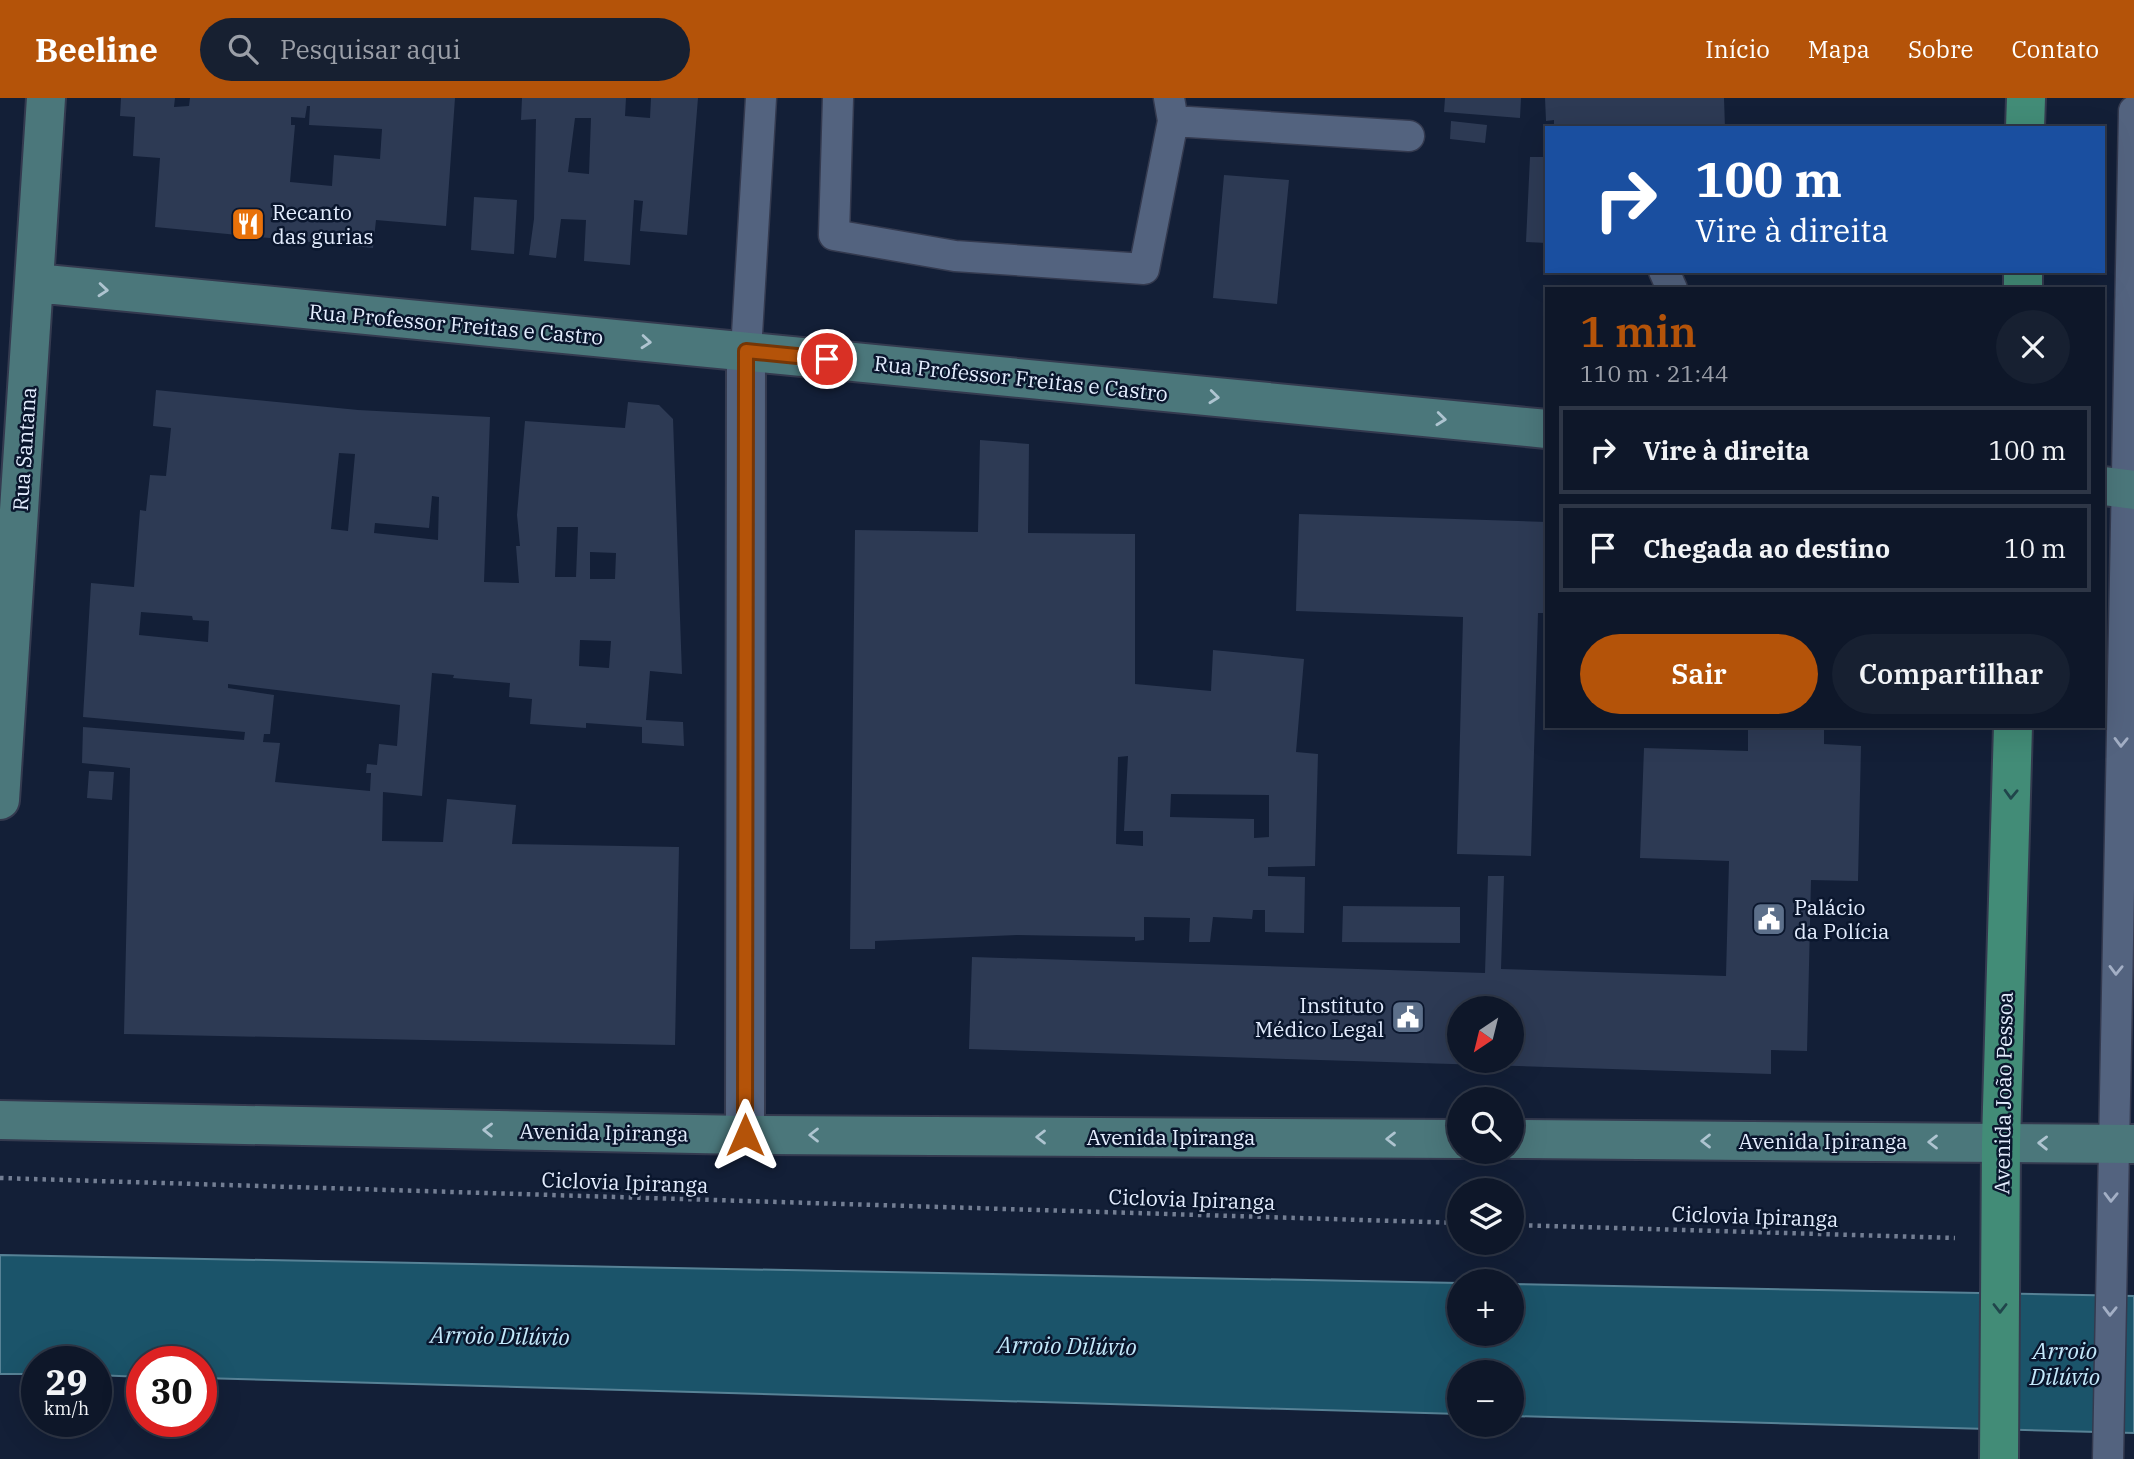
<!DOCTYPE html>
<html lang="pt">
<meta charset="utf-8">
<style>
:root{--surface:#0e1729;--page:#172031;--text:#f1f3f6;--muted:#9b9fa8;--line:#2e3646;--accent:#b45309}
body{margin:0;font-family:"IBM Plex Serif",serif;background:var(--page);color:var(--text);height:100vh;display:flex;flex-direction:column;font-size:26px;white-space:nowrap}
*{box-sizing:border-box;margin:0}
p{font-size:23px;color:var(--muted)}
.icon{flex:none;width:38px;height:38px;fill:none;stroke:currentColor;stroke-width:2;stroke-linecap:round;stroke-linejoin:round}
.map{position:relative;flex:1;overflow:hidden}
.panel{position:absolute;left:1545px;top:189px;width:560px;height:441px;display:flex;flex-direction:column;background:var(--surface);border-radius:0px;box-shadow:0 7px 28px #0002,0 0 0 2px var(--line)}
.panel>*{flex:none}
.guide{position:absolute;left:1545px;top:28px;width:560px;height:147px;border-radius:0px;box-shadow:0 7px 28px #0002,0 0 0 2px var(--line);background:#1a4fa0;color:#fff;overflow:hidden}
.needle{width:46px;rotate:215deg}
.controls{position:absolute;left:1447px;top:898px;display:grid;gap:14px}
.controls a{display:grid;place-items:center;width:77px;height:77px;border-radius:50%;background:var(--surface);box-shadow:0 7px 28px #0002,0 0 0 2px var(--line);font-size:35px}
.speed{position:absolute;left:21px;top:1248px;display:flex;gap:14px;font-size:35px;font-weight:700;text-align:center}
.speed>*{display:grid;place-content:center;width:91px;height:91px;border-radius:50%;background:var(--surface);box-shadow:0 7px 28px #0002,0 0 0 2px var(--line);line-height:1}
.speed small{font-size:18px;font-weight:400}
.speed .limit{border:10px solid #d22;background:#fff;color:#111}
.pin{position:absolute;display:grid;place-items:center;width:60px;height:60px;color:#fff;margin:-30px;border:4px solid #fff;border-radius:50%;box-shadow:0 2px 7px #0007}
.me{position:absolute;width:77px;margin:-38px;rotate:0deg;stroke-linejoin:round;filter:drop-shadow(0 0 5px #0008)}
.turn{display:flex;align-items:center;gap:24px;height:147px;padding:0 35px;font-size:32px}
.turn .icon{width:91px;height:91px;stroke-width:2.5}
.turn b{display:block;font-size:49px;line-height:60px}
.round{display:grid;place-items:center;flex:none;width:74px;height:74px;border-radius:37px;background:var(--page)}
.headline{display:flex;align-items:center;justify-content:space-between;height:119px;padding:0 35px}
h1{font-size:42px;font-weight:600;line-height:52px;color:var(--accent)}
.button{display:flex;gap:14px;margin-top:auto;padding:14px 35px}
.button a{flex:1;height:80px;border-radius:42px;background:var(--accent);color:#fff;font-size:28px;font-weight:600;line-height:80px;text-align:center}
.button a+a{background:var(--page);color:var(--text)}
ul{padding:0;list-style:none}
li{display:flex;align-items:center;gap:21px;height:88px;margin:0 14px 10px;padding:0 21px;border:4px solid var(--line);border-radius:0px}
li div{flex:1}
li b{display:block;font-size:26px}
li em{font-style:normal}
header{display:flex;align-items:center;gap:42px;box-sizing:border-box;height:98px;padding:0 35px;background:var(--accent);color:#fff}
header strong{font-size:33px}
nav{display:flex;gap:38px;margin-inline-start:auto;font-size:24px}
.search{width:490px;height:63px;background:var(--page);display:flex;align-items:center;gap:18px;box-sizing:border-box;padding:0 24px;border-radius:38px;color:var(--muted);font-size:26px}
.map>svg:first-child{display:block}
</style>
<header>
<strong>Beeline</strong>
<div class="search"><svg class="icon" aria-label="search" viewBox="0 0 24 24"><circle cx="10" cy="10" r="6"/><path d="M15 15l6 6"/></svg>Pesquisar aqui</div>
<nav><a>Início</a><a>Mapa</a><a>Sobre</a><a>Contato</a></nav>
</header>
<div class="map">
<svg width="2134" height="1361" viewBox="0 0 2134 1361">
<rect width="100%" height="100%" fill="#131f37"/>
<!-- water -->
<path fill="#1b546a" stroke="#578296" stroke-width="2" d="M0,1157L1459,1185L1460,1236H1512V1186L2134,1198V1335L1512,1318V1274H1460L1459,1316L201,1280V1264H142V1279L96,1277V1264H37V1276H0Z"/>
<!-- building -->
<path fill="#2d3a54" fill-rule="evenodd" d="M121,0H175L174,9L189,8L190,0H455L446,128L376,122L373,150L155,129L160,60L133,58L135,19L120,18ZM307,8H310L309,27L382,31L380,61L334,57L332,88L290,84L295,27H291V19L305,20Z
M522,0H626L625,18L650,20L651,0H698L687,137L640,133L643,103L634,102L630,167L584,163L586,122L561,121L556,160L529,157L534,121L536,21L521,22ZM575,20H591L589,76L568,74Z
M1445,0H1521L1520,20L1444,14Z
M1545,0H1724L1725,30H1554V22L1546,23Z
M1451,23L1487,27L1485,45L1450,41Z
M1530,59H1547V145L1526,144Z
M1224,77L1289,82L1277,206L1213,200Z
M474,99L517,102L514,156L471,152Z
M156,292L358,312L490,319L484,484L519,485L516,448H520L517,417L525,323L625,330L628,304L659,307L673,321L682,576L650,573L646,622L683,624L684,648L642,645V629L586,625V630L530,626L532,601L509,599L510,585L453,580L454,577L432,575L422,698L383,694L382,743L443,744L447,701L516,707L512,746L679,749L675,947L124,936L130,670L82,665L83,629L244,642L245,634L83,619L91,485L134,489L140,412L146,413L150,377L166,378L171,330L153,328ZM339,355L355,356L348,433L331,431ZM432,398L439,399L438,442L374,435L375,425L429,430ZM557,429H578L576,479H555ZM590,454L616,455L615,481H590ZM141,514L192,518L193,522L209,523L208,544L139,537ZM580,542L611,543L609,570L579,568ZM228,586L400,607L397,648L379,646L377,667L367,666L366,675H371L370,693L275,684L280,645L263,644L264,636H270L274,597L228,590Z
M980,342L1029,346L1028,435L1135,436V586L1211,593L1213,552L1304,561L1296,654L1318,656L1315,768L1268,769V778L1305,779L1304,835L1265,834V812H1253L1252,821L1213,819L1210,844H1189L1190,820L1144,819V842L1135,843V839L1017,837L875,843V851H850L855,432L978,434ZM1128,658L1124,733H1143V748L1116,746L1118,659ZM1171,696L1269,697V739L1254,740V721L1170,719Z
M1299,416L1547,424V515H1538L1531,758L1457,756L1463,519L1296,513Z
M1748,628H1824V646L1861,648L1858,783L1811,782L1807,953L1771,952V976L969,951L972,859L1485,875L1488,778H1504L1501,871L1726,878L1729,763L1640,760L1644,650L1748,653ZM1460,910H1512V962H1460Z
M89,673L114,674L112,702L87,700Z
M1343,808L1460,809V845L1342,844Z"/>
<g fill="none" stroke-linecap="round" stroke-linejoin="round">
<!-- lane casing -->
<g stroke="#343a4f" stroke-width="33">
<path id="lane" d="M838,0L834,137L955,158L1144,171L1173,23L1169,0
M1173,23L1409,38
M1664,173L1672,191
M746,253L761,0
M2108,1361L2134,13"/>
</g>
<!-- street casing -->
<g stroke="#343a4f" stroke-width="42">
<path id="street" d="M745,1037L746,253"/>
</g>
<!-- secondary casing -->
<g stroke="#343a4f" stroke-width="42">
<path id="secondary" d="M35,185L1547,331
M2104,388L2134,392
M0,702L46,0
M0,1022L745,1037L1460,1041
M1512,1041L2134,1046"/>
</g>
<!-- primary casing -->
<g stroke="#343a4f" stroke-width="42">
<path id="primary" d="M2025,30L2026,0
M2023,191V173
M1999,1361L2001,1044L2013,628"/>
</g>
<!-- path -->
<path stroke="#737e93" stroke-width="4.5" stroke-dasharray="3.5 5" stroke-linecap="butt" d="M0,1080L1460,1125
M1512,1127L1955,1140"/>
<!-- lane -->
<use href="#lane" stroke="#53637f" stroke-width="30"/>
<!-- street -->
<use href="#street" stroke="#53637f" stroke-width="38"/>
<!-- secondary -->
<use href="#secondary" stroke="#4b777b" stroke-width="38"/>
<!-- primary -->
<use href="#primary" stroke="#428c77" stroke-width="38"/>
</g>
<!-- one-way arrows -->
<defs><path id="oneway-chevron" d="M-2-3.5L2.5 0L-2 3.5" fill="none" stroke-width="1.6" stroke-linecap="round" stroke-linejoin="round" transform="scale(1.75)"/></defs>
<g stroke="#aec4d0">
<use href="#oneway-chevron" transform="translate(103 192) rotate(5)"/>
<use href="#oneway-chevron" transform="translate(646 244) rotate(5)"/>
<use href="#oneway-chevron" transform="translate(1214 299) rotate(6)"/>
<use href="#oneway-chevron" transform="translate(1441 321) rotate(6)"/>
<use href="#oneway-chevron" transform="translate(488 1032) rotate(-179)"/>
<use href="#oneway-chevron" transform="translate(814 1037) rotate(-180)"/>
<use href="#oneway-chevron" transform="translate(1041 1039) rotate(-180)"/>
<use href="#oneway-chevron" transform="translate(1391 1041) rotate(-180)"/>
<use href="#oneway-chevron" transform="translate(1706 1043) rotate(-180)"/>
<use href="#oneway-chevron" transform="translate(1933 1044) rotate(-180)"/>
<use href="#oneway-chevron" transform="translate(2043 1045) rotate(-179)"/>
</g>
<g stroke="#a3afc5">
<use href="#oneway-chevron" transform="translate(2121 644) rotate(91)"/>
<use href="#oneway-chevron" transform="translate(2116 872) rotate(91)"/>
<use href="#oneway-chevron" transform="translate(2111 1099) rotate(91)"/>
<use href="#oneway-chevron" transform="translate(2110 1213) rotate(91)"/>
</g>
<g stroke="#20454b">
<use href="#oneway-chevron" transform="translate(2011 696) rotate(92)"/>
<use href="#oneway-chevron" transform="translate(2000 1210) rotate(90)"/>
</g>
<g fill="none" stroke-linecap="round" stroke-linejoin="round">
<!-- route casing -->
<g stroke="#753606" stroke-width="18">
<path id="route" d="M745,1037L746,253L827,261"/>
</g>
<!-- route -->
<use href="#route" stroke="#b45309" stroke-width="12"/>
</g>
<!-- icons -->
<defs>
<g id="restaurant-square" transform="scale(1.75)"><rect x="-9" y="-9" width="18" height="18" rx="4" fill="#e8710a" stroke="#0a162d"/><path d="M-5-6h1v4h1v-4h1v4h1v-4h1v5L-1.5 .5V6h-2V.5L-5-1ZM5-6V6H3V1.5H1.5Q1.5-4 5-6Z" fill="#fff"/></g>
<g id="civic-square" transform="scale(1.75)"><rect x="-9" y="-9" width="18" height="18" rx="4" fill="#5c6f8a" stroke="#0a162d"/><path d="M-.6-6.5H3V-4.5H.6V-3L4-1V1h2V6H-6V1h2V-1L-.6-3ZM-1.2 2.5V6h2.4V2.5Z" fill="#fff"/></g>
</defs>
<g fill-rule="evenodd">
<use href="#restaurant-square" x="248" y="126"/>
<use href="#civic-square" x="1769" y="821"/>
<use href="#civic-square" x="1408" y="919"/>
</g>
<g text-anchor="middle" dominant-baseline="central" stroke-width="5" stroke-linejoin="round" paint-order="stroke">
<!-- poi labels -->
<g font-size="21" fill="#e4edfe" stroke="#0a162d" text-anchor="start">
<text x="272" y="114">Recanto<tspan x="272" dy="24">das gurias</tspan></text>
<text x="1794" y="809">Palácio<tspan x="1794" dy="24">da Polícia</tspan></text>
<text x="1384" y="907" text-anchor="end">Instituto<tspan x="1384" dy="24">Médico Legal</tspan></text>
</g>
<!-- street labels -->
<g font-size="21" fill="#e4edfe" stroke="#0a162d">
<text transform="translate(456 226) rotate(5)">Rua Professor Freitas e Castro</text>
<text transform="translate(1021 280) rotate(6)">Rua Professor Freitas e Castro</text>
<text transform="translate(24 351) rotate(-86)">Rua Santana</text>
<text transform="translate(2003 995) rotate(-89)">Avenida João Pessoa</text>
<text transform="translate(604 1034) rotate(1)">Avenida Ipiranga</text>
<text x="1171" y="1039">Avenida Ipiranga</text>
<text x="1823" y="1043">Avenida Ipiranga</text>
<text transform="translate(625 1084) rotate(2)">Ciclovia Ipiranga</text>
<text transform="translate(1192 1101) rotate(2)">Ciclovia Ipiranga</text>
<text transform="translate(1755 1118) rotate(2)">Ciclovia Ipiranga</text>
</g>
<!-- water labels -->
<g font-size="23" font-style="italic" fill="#c4e9fb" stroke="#0a162d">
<text transform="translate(500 1237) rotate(1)">Arroio Dilúvio</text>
<text transform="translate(1067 1247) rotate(1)">Arroio Dilúvio</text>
<text x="2065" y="1252">Arroio<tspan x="2065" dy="26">Dilúvio</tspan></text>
</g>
</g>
</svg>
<div class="controls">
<a><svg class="needle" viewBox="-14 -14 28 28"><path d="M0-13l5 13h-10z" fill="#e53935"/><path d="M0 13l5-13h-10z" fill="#9b9fa8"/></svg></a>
<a><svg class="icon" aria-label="search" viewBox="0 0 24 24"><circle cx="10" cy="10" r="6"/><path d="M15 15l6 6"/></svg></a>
<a><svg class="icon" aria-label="layers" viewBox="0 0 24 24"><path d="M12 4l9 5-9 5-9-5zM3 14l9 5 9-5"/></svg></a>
<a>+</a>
<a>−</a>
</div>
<div class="speed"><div>29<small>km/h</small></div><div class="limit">30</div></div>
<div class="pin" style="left:827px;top:261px;background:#d93025"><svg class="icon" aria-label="arrive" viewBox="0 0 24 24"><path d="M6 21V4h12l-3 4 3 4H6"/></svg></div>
<svg class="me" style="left:745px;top:1037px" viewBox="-20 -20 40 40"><path d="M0-17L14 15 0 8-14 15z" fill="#b45309" stroke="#fff" stroke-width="4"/></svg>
<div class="guide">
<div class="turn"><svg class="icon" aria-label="right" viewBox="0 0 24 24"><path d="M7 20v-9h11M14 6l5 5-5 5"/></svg><div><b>100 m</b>Vire à direita</div></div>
</div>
<section class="panel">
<div class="headline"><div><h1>1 min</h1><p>110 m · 21:44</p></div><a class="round"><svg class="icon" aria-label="close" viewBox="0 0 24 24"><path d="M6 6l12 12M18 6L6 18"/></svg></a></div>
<ul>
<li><svg class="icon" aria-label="right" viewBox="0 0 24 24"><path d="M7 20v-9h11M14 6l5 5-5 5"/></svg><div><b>Vire à direita</b></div><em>100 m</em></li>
<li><svg class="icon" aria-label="arrive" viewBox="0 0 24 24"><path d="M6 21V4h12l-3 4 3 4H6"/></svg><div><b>Chegada ao destino</b></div><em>10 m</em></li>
</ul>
<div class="button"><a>Sair</a><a>Compartilhar</a></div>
</section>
</div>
